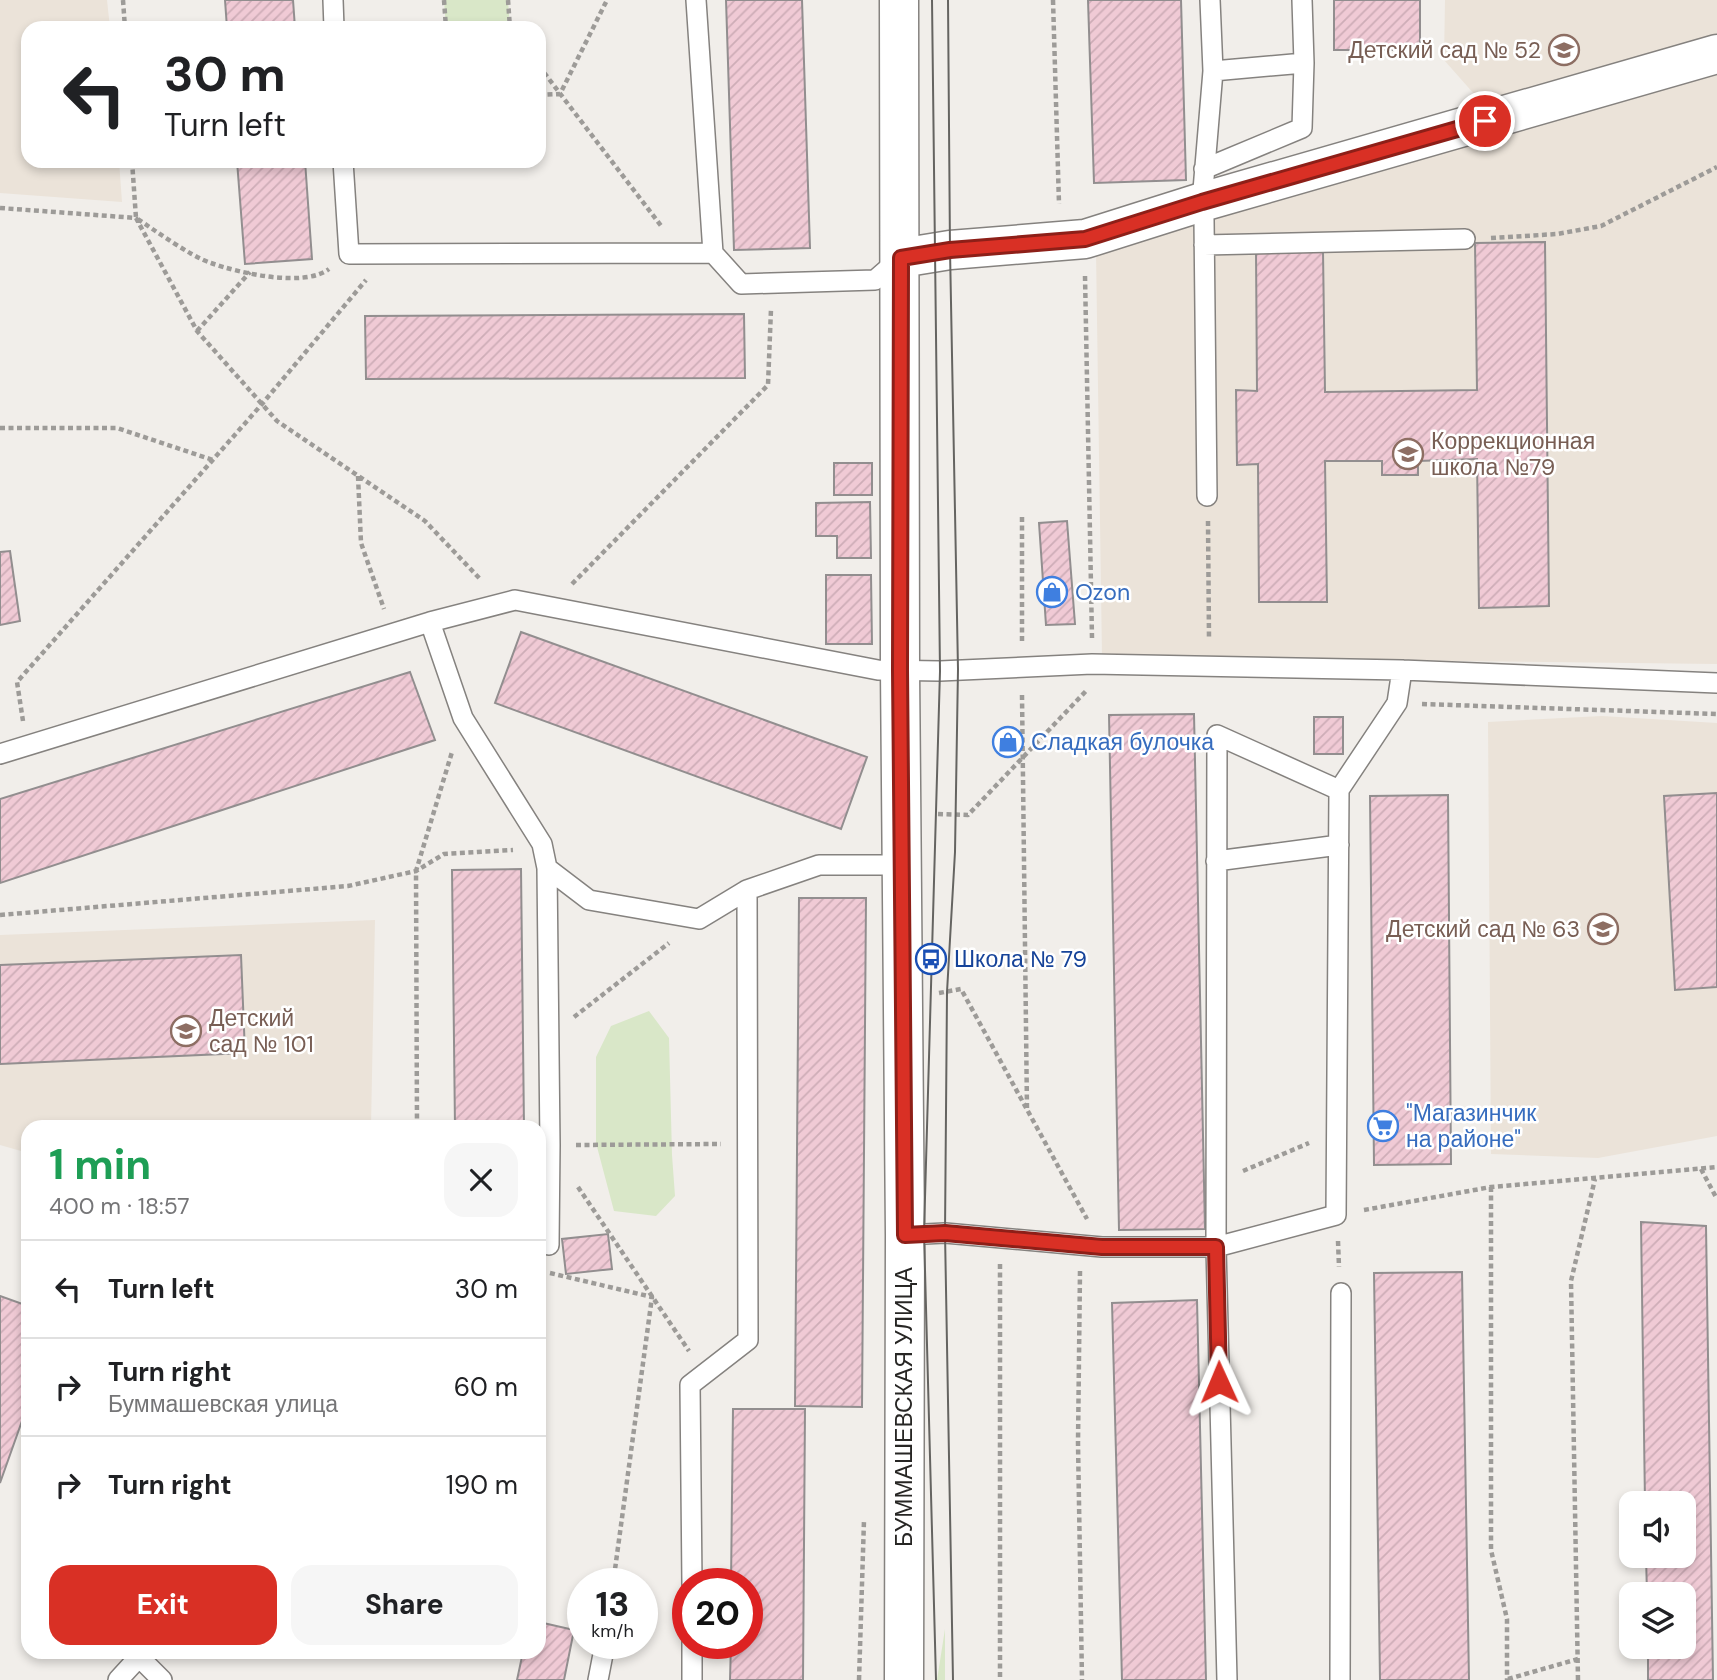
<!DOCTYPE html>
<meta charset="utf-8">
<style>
:root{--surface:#fff;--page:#f6f6f6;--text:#202124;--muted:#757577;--line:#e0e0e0;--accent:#d93025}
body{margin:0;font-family:"DM Sans",sans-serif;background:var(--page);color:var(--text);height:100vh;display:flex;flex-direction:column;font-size:26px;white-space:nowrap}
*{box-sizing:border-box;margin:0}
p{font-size:23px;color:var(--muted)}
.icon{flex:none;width:38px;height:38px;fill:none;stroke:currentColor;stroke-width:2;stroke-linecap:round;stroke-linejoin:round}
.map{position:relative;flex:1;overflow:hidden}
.drawer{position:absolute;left:21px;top:1120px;width:525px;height:539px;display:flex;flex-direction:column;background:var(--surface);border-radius:21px;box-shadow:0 4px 10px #0003}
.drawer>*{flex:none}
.guide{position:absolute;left:21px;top:21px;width:525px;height:147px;border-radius:21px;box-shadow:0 4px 10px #0003;background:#fff;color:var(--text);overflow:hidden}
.controls{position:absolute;left:1619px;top:1491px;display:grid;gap:14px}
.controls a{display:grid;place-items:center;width:77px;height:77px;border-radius:14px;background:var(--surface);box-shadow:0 4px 10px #0003;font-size:35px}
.speed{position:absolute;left:567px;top:1568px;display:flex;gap:14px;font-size:35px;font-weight:700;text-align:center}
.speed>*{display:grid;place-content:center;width:91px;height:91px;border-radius:50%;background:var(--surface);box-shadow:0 4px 10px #0003;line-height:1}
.speed small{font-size:18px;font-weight:400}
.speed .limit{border:10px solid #d22;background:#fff;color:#111}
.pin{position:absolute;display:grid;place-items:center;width:60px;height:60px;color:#fff;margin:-30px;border:4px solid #fff;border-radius:50%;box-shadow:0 2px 7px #0007}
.me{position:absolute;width:77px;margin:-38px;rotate:359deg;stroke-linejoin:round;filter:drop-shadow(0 0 5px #0008)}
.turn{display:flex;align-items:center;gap:24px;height:147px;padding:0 28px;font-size:32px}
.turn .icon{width:91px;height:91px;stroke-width:2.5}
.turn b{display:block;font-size:49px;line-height:60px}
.round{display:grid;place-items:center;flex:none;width:74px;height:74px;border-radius:21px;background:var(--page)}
.headline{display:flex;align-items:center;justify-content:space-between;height:119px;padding:0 28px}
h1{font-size:42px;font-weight:700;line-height:52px;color:#1e9e55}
.button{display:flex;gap:14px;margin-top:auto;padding:14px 28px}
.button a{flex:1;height:80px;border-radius:21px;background:var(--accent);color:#fff;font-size:28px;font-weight:700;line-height:80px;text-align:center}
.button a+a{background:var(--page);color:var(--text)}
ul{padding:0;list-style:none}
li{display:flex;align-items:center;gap:21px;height:98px;padding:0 28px;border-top:2px solid var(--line)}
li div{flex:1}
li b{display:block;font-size:26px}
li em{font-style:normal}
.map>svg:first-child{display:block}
</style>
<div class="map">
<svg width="1717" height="1680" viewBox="0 0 1717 1680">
<defs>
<pattern id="building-hatch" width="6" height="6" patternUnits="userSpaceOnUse" patternTransform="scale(1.75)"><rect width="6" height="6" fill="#f0cad5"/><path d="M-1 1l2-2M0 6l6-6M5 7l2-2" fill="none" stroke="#ceadb7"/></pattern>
</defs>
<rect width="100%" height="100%" fill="#f1eeea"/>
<!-- built -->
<path fill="#ebe3d9" d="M0,0H107L110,28H28V161H119L122,202L0,193Z
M1445,0H1717V40L1518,98L1475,95L1444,60Z
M1717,74V664L1102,657L1096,251Z
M1602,716L1717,723V1136L1598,1158L1491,1154L1488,722Z
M375,920L371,1127H28V1153L0,1145V935Z"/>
<!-- green -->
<path fill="#d9e7c8" d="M444,0H508L510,28H446Z
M649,1011L669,1038L672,1155L675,1196L656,1216L614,1211L596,1143V1057L611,1026Z
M945,1629V1680H937Z"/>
<!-- building -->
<path fill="url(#building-hatch)" stroke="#928e8f" stroke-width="2" d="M225,0H293L295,28H227Z
M726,0H802L810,248L734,250Z
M1088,0H1181L1186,180L1094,183Z
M1334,0H1420V50H1334Z
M237,161H305L312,259L245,264Z
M1545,242L1549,606L1479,608L1477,459L1418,461V475H1382V461H1325L1327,602H1259L1258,464L1237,465L1236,390L1257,391L1256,252H1323L1325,392L1477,390L1475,243Z
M744,314L745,378L366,379L365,316Z
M834,463H872V495H834Z
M870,502L871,558H837V536H816V503Z
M1067,521L1075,624L1046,625L1039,523Z
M10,551L20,621L0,625V552Z
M826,575H871L872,644H826Z
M521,632L867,757L841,829L495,703Z
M410,672L435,740L0,883V799Z
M1194,714L1205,1229L1119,1230L1109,715Z
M1314,717H1343V754H1314Z
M1717,793V987L1675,990L1664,796Z
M1448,795L1451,1164L1374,1165L1370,796Z
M521,869L524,1127H455L452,870Z
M799,898H866L862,1407L795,1406Z
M241,955L245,1053L0,1064V965Z
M1641,1222L1706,1226L1713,1680H1648V1647H1684V1594H1647L1646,1556H1684V1503H1645Z
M608,1234L612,1269L566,1274L562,1239Z
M1462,1272L1469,1680H1380L1374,1273Z
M0,1296L28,1306V1404L0,1483Z
M1197,1300L1206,1680H1122L1112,1303Z
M733,1409H805L803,1680H730L731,1643H747V1584H731Z
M539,1622L574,1630L564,1680H517L523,1652H539Z"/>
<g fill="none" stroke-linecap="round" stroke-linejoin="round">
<!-- lane casing -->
<g stroke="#85827f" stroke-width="22">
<path id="lane" d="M333,0L334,28
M696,0L713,253
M1213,71L1304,63L1302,0
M343,161L349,254L713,253L741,284L875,280L898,260
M1204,169L1302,128L1304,63
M1204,245L1465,239
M1207,496L1204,220L1202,202L1213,71L1210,0
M430,622L463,718L542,844L547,868
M0,754L430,622L515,600L878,670L940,671L1092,664L1402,670L1717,683
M1216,861L1339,845
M905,1235L945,1233L1102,1247H1216L1336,1215L1339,790L1397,703L1402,670
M549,1245L550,1145L547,868L589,900L699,919L747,890
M692,1584L690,1385L748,1340L747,890L819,865H903
M692,1643V1680
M118,1680L139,1657L162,1680
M598,1680L605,1644
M1227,1680L1216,1247L1217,735L1339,790
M1340,1680L1341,1293"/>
</g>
<!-- street casing -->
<g stroke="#85827f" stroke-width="41">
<path id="street" d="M899,0L900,670L905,1235L904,1680
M901,258L950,250L1085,239L1202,202L1717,54"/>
</g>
<!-- path -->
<path stroke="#9d9b98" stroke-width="4.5" stroke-dasharray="5 3.5" stroke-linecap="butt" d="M123,0L125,28
M444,0L446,28
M508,0L510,28
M1053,0L1059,204
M539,66L662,227
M539,95L560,94L607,0
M132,161L136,218C156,231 190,256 211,263C239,273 304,288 329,269
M0,208L136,218L197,331L277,421L425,521L481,580
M1491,238L1557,234L1601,226L1717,167
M1085,276L1092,638
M197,331L250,272
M0,428H117L213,460
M358,476L361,543L384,609
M1208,521L1209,638
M572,584L768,385L771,309
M1022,641V516
M1022,695L1027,1110
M1422,704L1717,714
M23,721L17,682L262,404L366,280
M938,814L968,815L1086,691
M0,915L348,886L416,871L444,854L513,850
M939,993L961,989L1087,1219
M574,1017L669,943
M417,1127L416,871L452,752
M576,1145L721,1144
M1701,1169L1717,1199
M1243,1171L1309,1143
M578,1187L689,1351
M1491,1187V1550L1507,1619V1680
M1364,1210L1491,1187L1717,1167
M1338,1241L1339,1267
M1000,1264V1680
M1080,1271L1078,1443L1082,1680
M550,1273L652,1297L613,1584
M1508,1679L1578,1659
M859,1680L864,1520
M1578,1680L1571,1281L1595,1179"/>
<!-- lane -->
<use href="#lane" stroke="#fff" stroke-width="19"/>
<!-- street -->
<use href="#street" stroke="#fff" stroke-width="38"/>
<!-- tram -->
<path stroke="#656461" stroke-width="2" d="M932,0L940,671L924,1233L936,1680
M948,0L950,250L958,669L955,852L947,992L945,1233L953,1680"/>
</g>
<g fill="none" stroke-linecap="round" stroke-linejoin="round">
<!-- route casing -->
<g stroke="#8d1f18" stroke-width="18">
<path id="route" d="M1219,1382L1216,1247H1102L945,1233L905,1235L900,670L901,258L950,250L1085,239L1202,202L1485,121"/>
</g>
<!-- route -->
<use href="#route" stroke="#d93025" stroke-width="12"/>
</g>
<!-- icons -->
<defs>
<g id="school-ring" transform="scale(1.575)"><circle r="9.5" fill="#fff" stroke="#8d6e63" stroke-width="1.5"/><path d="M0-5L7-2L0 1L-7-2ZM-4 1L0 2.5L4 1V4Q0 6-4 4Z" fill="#8d6e63"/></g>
<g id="shop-ring" transform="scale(1.575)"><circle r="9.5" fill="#fff" stroke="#3f7fe0" stroke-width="1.5"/><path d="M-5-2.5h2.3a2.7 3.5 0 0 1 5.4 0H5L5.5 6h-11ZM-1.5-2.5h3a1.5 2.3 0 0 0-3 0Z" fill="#3f7fe0"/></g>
<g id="bus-ring" transform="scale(1.575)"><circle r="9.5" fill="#fff" stroke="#1a4fb4" stroke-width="1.5"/><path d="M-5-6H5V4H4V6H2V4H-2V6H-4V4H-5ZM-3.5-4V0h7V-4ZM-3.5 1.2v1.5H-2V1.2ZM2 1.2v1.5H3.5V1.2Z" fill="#1a4fb4"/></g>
<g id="supermarket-ring" transform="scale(1.575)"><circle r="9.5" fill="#fff" stroke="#3f7fe0" stroke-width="1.5"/><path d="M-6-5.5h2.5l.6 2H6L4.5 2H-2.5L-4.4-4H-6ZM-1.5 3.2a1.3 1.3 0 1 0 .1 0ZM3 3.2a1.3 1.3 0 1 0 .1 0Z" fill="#3f7fe0"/></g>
</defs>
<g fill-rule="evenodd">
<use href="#school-ring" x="1564" y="50"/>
<use href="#school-ring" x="1408" y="454"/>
<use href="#shop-ring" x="1052" y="592"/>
<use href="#shop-ring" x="1008" y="742"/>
<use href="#school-ring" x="1603" y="929"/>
<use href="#bus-ring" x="931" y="959"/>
<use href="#school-ring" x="186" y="1031"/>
<use href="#supermarket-ring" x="1383" y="1126"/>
</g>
<g text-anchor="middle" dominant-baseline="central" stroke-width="5" stroke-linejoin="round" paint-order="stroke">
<!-- education labels -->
<g font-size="23" fill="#785e54" stroke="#fff" text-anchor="end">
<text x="1541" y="50">Детский сад № 52</text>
<text x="1431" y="441" text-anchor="start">Коррекционная<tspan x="1431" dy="26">школа №79</tspan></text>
<text x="1580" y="929">Детский сад № 63</text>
<text x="209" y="1018" text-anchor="start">Детский<tspan x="209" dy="26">сад № 101</tspan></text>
</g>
<!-- shop labels -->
<g font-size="23" fill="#366cbe" stroke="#fff" text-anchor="start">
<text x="1075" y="592">Ozon</text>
<text x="1031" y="742">Сладкая булочка</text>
<text x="1406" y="1113">"Магазинчик<tspan x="1406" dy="26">на районе"</tspan></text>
</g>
<!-- transit labels -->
<g font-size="23" fill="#164399" stroke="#fff" text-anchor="start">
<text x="954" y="959">Школа № 79</text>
</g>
<!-- street labels -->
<g font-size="23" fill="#272624" stroke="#fff">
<text transform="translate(904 1407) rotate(-90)">БУММАШЕВСКАЯ УЛИЦА</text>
</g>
</g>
</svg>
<div class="controls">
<a><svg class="icon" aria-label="sound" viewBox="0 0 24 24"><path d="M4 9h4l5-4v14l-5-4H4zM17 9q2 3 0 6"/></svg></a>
<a><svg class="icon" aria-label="layers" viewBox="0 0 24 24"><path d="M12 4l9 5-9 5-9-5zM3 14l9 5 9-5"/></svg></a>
</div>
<div class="speed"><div>13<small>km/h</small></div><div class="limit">20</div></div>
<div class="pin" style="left:1485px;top:121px;background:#d93025"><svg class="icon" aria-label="arrive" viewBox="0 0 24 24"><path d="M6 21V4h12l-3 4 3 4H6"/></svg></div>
<svg class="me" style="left:1219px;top:1382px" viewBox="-20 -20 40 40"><path d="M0-17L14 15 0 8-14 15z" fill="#d93025" stroke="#fff" stroke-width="4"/></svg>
<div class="guide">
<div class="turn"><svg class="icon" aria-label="left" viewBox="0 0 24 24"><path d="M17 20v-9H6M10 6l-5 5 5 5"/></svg><div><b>30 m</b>Turn left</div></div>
</div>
<section class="drawer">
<div class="headline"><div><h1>1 min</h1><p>400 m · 18:57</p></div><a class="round"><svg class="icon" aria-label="close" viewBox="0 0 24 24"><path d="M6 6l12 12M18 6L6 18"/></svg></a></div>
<ul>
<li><svg class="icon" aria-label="left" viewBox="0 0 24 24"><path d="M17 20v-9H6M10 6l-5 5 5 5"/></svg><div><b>Turn left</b></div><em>30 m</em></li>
<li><svg class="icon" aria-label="right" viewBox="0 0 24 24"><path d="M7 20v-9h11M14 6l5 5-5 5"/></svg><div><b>Turn right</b><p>Буммашевская улица</p></div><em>60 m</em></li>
<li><svg class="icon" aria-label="right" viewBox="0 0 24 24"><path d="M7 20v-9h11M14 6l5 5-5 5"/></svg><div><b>Turn right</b></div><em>190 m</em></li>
</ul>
<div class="button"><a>Exit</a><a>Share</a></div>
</section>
</div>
